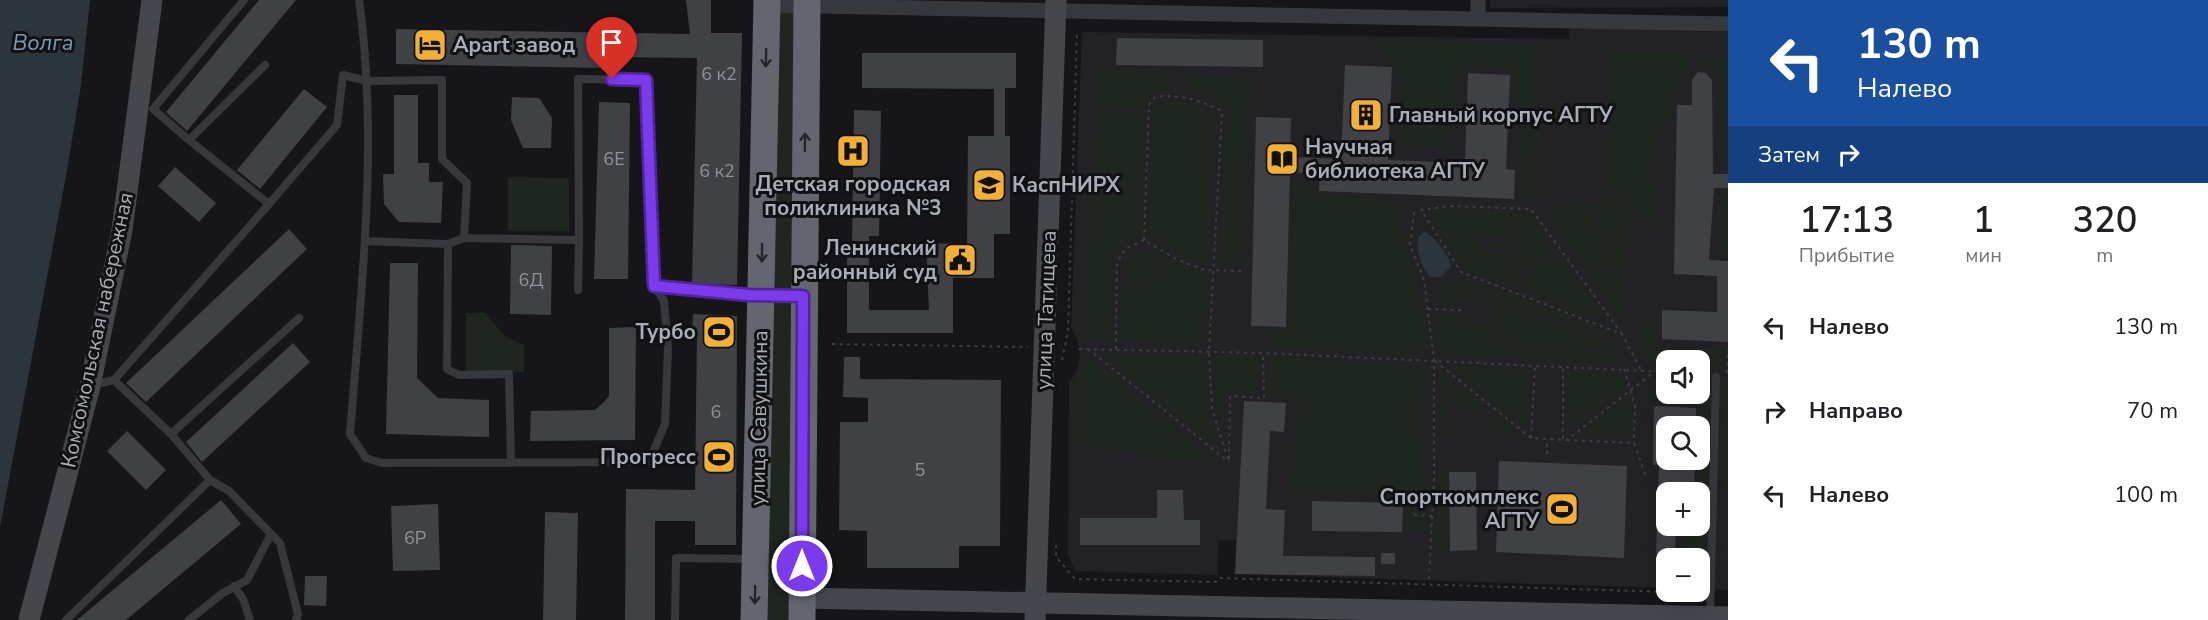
<!DOCTYPE html>
<html lang="ru">
<meta charset="utf-8">
<style>
:root{--surface:#fff;--page:#f6f6f6;--text:#202124;--muted:#757577}
body{margin:0;font-family:"Nunito Sans",sans-serif;background:var(--page);color:var(--text);height:100vh;display:flex;flex-direction:column;font-size:22px;white-space:nowrap}
*{box-sizing:border-box;margin:0}
p{font-size:20px;color:var(--muted)}
.icon{flex:none;width:33px;height:33px;fill:none;stroke:currentColor;stroke-width:2;stroke-linecap:round;stroke-linejoin:round}
.map{position:relative;flex:1;overflow:hidden}
.side{display:flex;flex-direction:column;background:var(--surface);width:480px}
.side>*{flex:none}
.banner{background:#1a4fa0;color:#fff;overflow:hidden}
.controls{position:absolute;left:1656px;top:350px;display:grid;gap:12px}
.controls a{display:grid;place-items:center;width:54px;height:54px;border-radius:12px;background:var(--surface);box-shadow:0 6px 24px #0002;font-size:30px}
.pin{position:absolute;display:grid;place-items:center;width:51px;height:51px;color:#fff;margin:-62px -26px;border-radius:50% 50% 50% 0;rotate:-45deg;box-shadow:0 0 6px #0007}
.pin .icon{rotate:45deg}
.me{position:absolute;width:66px;margin:-33px;rotate:0deg;stroke-linejoin:round;filter:drop-shadow(0 0 4px #0008)}
.turn{display:flex;align-items:center;gap:21px;height:126px;padding:0 30px;font-size:27px}
.turn .icon{width:78px;height:78px;stroke-width:2.5}
.turn b{display:block;font-size:42px;line-height:51px}
.then{display:flex;align-items:center;height:57px;padding:0 30px;background:#0003;gap:12px;font-size:22px}
.eta{display:flex;justify-content:space-evenly;align-items:center;height:102px;text-align:center}
.eta b{font-size:36px;font-weight:600;line-height:42px}
ul{padding:0;list-style:none}
li{display:flex;align-items:center;gap:18px;height:84px;padding:0 30px}
li div{flex:1}
li b{display:block;font-size:22px}
li em{font-style:normal}
main{display:flex;flex:1;min-height:0}
.map>svg:first-child{display:block}
</style>
<main>
<div class="map">
<svg width="1728" height="620" viewBox="0 0 1728 620">
<rect width="100%" height="100%" fill="#161618"/>
<!-- built -->
<path fill="#222225" fill-rule="evenodd" d="M1490,0H1728V7L1490,8Z
M1569,28L1728,32V590L1700,589V558H1666V588L1235,574L1236,540H1218L1217,575L1075,571L1068,555L1069,382L1077,371L1080,355L1077,339L1071,328L1082,32L1569,39ZM1666,360H1700V393H1666ZM1666,426H1700V459H1666ZM1666,492H1700V525H1666Z"/>
<!-- green -->
<path fill="#1e261f" d="M771,10L801,11L795,620H756Z
M1376,40L1539,45L1538,194L1525,198L1514,68L1461,64L1448,149L1397,143L1398,67Z
M1607,51L1689,53L1687,64L1650,165L1658,227L1605,183Z
M1695,54L1711,61L1728,55V166L1722,164L1721,81Z
M1098,70L1166,72L1167,89L1153,92L1140,110L1096,106Z
M1185,74L1251,79L1242,260L1220,266L1229,106L1220,99L1192,89Z
M1166,102H1189L1214,113L1209,264L1185,257L1148,234L1153,111Z
M1095,110L1147,114L1143,234L1120,245L1112,261L1111,342L1085,340Z
M508,177L569,178V231H508Z
M1293,183L1313,185L1318,196L1361,197L1396,204L1420,294L1427,344L1405,355L1268,347L1269,331H1291Z
M1612,193L1632,208L1625,279L1609,267L1598,213L1592,206L1601,204Z
M1728,193V254L1719,252L1718,195Z
M1577,201L1588,205L1599,230L1605,270L1624,285L1623,322L1547,213L1552,207L1568,209Z
M1443,208L1509,211L1521,240L1474,234L1487,253H1515L1518,287L1466,270L1429,213Z
M1514,213L1530,215L1555,255L1522,266L1513,247L1492,248L1484,239L1526,244Z
M1152,249L1207,276L1202,344L1118,340L1120,282L1144,287L1156,281L1161,265Z
M1124 267a17 17 0 1 1 34 0a17 17 0 1 1-34 0Z
M1561,258L1608,323L1525,289L1527,267Z
M1461,278L1543,306L1612,334L1599,335L1474,289L1458,303L1438,304L1446,287Z
M1475,293L1603,340L1606,351L1518,344L1500,340L1488,303L1469,296Z
M466,313H486L504,336L524,345V372H466Z
M1438,313L1456,316L1467,324L1489,321L1501,344L1608,354L1607,340H1612L1617,363L1436,353Z
M1654,320L1661,348H1724L1723,370L1700,368V360H1666V364L1646,362L1638,328Z
M1086,355L1206,454L1221,465L1075,445V381L1084,370Z
M1105,355L1204,357L1215,447Z
M1215,355L1261,356L1258,391H1226L1224,429L1216,405Z
M1269,356L1425,369L1422,411L1426,533H1405L1404,495L1290,494L1299,399L1267,397Z
M1448,365L1530,370L1527,427Z
M1438,367L1456,386L1446,400L1441,442Z
M1568,372L1623,376L1627,387L1570,424Z
M1657,379H1666V393H1700V381L1711,382L1704,571H1700V558H1684L1686,525H1700V492H1697L1699,488V403L1645,398Z
M1722,382L1728,383V483L1721,482Z
M1460,386L1519,434L1489,431V416L1481,409L1450,404Z
M1628,396L1632,412L1631,434H1582Z
M1445,470L1447,552L1435,542L1439,471Z"/>
<!-- water -->
<path fill="#2c353c" d="M0,0H90L81,85L66,176L0,527Z
M1425,232C1433,235 1451,258 1451,267L1441,277H1430C1420,264 1417,253 1418,237Z"/>
<!-- building -->
<path fill="#404145" d="M259,0H296L187,131L166,112Z
M686,0H711V33H742L737,285L692,284L697,58L606,57V68L396,64V29L690,34Z
M1117,38L1263,40V67L1116,65Z
M862,53H1016V88H1005V136H1010V234H994V278H953V333H847V245H852L854,110L881,111L879,236H869V310H929L926,243L967,244L968,136H994V89L862,88Z
M1345,65L1392,67L1388,160L1465,163L1468,73L1510,75L1506,169L1515,170L1514,199L1319,191L1320,174L1290,172L1286,327L1251,326L1256,117L1291,118L1290,157L1341,159Z
M1698,72L1706,73L1712,80L1713,174H1728V188H1714L1709,260L1728,261V342L1662,339V310L1717,312V276L1674,274L1677,105H1692V80Z
M304,89L327,107L260,189L237,170Z
M394,95H418V163H429V182H443L441,223L399,222L384,204L383,174H394Z
M512,97L539,98L552,118L551,148H523L511,120Z
M599,102L630,103L628,279H594Z
M175,167L216,203L199,222L158,186Z
M289,229L307,249L146,402L126,383Z
M511,245L552,246L551,315L510,314Z
M390,263H418L417,378L438,398L489,400V437L386,434Z
M693,314L737,316L736,545H695V521H655V620H625L626,489L695,490L697,333H692Z
M636,327L635,440L530,441L531,411L595,410L604,402L609,396V328Z
M293,343L310,362L202,462L186,442Z
M844,357H860V379L1001,380L1000,546H959V568H867V531L839,530L840,422H868V398L843,397Z
M1244,401L1286,403L1284,432L1270,431L1266,509L1285,510L1283,556L1375,557V576L1235,574Z
M1654,406L1696,408V426H1666V459H1695L1694,492H1658L1659,465H1653Z
M127,431L166,470L146,490L107,451Z
M1499,461L1627,466L1624,558L1496,552Z
M1449,472H1476L1477,550L1450,551Z
M1157,490H1183L1184,520H1200V545H1080V518H1157Z
M221,500L241,524L126,620H77Z
M1312,501L1403,503L1402,532L1312,531Z
M438,504L440,570L393,571L391,506Z
M545,512L578,513L576,620H543Z
M1657,525H1676L1675,554L1656,553Z
M1381,553H1395V564H1381Z
M305,576H327L326,606L304,605Z"/>
<g fill="none" stroke-linecap="round" stroke-linejoin="round">
<!-- path -->
<path stroke="#3d3f44" stroke-width="2" stroke-dasharray="3 4.5" stroke-linecap="butt" d="M1414,212L1410,245L1424,280L1434,360V478L1429,579
M1144,240L1149,105L1155,97C1182,94 1199,100 1222,111L1209,352L1212,409L1229,462
M1428,309L1462,310
M1622,334L1531,209L1451,206L1421,210L1461,272L1622,334L1641,370
M832,344L1028,347
M1079,349L1263,353L1666,372
M1088,349L1229,462
M1116,349L1117,263L1125,249L1144,240L1176,259L1205,270L1241,271
M1062,360L1068,331L1077,31
M1435,361L1531,438L1567,440L1655,371
M1624,369L1635,406L1634,443
M1727,373L1728,349
M1531,438L1535,366
M1563,439V367
M1567,440L1634,443L1646,476
M1547,454V439
M1229,459L1230,396L1264,398L1263,353
M1414,515L1433,516
M1056,545V557L1075,579L1215,582L1219,578L1701,593"/>
<!-- lane -->
<path stroke="#37383d" stroke-width="8" d="M244,0L153,109L189,140L265,65
M359,0C379,143 361,291 350,434L366,458L382,463L649,462L665,424L668,349L664,301L654,286
M189,140L269,204L337,125L343,75L367,81L442,80V159L467,183L464,238
M365,241L448,244L464,238L579,240L578,79L646,80L654,286L749,295L801,296
M448,244L447,369L459,375L509,374L511,463
M578,290L579,240
M114,380L171,434L299,318
M93,385L114,380L269,204
M171,434L210,480L229,491L280,543L298,614L296,620
M234,586L243,599L250,620
M1710,615L1716,377
M66,620L210,480
M189,620L223,593L247,580L271,534
M675,620L676,558L751,559"/>
<!-- street -->
<path stroke="#37383d" stroke-width="15" d="M767,5L1728,24
M1478,17V0"/>
<!-- secondary -->
<path stroke="#45474d" stroke-width="21" d="M803,598L1728,617
M29,620L90,386L122,230L152,0
M1035,620L1056,0"/>
<!-- highway -->
<path stroke="#63666e" stroke-width="27" d="M754,620L767,0
M802,620L807,0"/>
</g>
<!-- one-way arrows -->
<defs><path id="oneway-shaft" d="M-6 0H5M1.5-3L5.5 0L1.5 3" fill="none" stroke-width="1.6" stroke-linecap="round" stroke-linejoin="round" transform="scale(1.5)"/></defs>
<g stroke="#26262a">
<use href="#oneway-shaft" transform="translate(766 58) rotate(91)"/>
<use href="#oneway-shaft" transform="translate(805 142) rotate(-89)"/>
<use href="#oneway-shaft" transform="translate(762 253) rotate(91)"/>
<use href="#oneway-shaft" transform="translate(755 595) rotate(91)"/>
</g>
<g fill="none" stroke-linecap="round" stroke-linejoin="round">
<!-- route casing -->
<g stroke="#51269a" stroke-width="15">
<path id="route" d="M612,79L646,80L654,286L749,295L803,296L802,566"/>
</g>
<!-- route -->
<use href="#route" stroke="#7c3aed" stroke-width="10"/>
</g>
<!-- icons -->
<defs>
<g id="hotel-square" transform="scale(1.725)"><rect x="-9" y="-9" width="18" height="18" rx="4" fill="#f2b134" stroke="#111113"/><path d="M-6-4.5h1.5V1H6V5H4.5V3h-9V5H-6ZM-4 0a1.8 1.8 0 1 1 3.6 0ZM.5 0V-2.5h3Q6-2.5 6 0Z" fill="#111"/></g>
<g id="building-square" transform="scale(1.725)"><rect x="-9" y="-9" width="18" height="18" rx="4" fill="#f2b134" stroke="#111113"/><path d="M-4-6H4V6H1V3H-1V6H-4ZM-2.5-4.3h1.7v1.8h-1.7ZM.8-4.3h1.7v1.8H.8ZM-2.5-1h1.7V.8h-1.7ZM.8-1h1.7V.8H.8Z" fill="#111"/></g>
<g id="hospital-square" transform="scale(1.725)"><rect x="-9" y="-9" width="18" height="18" rx="4" fill="#f2b134" stroke="#111113"/><path d="M-5-5h3v3.5h4V-5h3V5h-3V1.5h-4V5h-3Z" fill="#111"/></g>
<g id="library-square" transform="scale(1.725)"><rect x="-9" y="-9" width="18" height="18" rx="4" fill="#f2b134" stroke="#111113"/><path d="M-6-4Q-3-5.5-.7-3.5V5Q-3 3-6 4ZM6-4Q3-5.5 .7-3.5V5Q3 3 6 4Z" fill="#111"/></g>
<g id="university-square" transform="scale(1.725)"><rect x="-9" y="-9" width="18" height="18" rx="4" fill="#f2b134" stroke="#111113"/><path d="M0-5L7-2L0 1L-7-2ZM-4 1L0 2.5L4 1V4Q0 6-4 4Z" fill="#111"/></g>
<g id="civic-square" transform="scale(1.725)"><rect x="-9" y="-9" width="18" height="18" rx="4" fill="#f2b134" stroke="#111113"/><path d="M-.6-6.5H3V-4.5H.6V-3L4-1V1h2V6H-6V1h2V-1L-.6-3ZM-1.2 2.5V6h2.4V2.5Z" fill="#111"/></g>
<g id="stadium-square" transform="scale(1.725)"><rect x="-9" y="-9" width="18" height="18" rx="4" fill="#f2b134" stroke="#111113"/><path d="M0-5a6.5 5 0 1 0 0 10a6.5 5 0 1 0 0-10ZM-3.5-1.8h7v3.6h-7Z" fill="#111"/></g>
</defs>
<g fill-rule="evenodd">
<use href="#hotel-square" x="430" y="45"/>
<use href="#building-square" x="1366" y="115"/>
<use href="#hospital-square" x="853" y="151"/>
<use href="#library-square" x="1282" y="159"/>
<use href="#university-square" x="989" y="185"/>
<use href="#civic-square" x="960" y="260"/>
<use href="#stadium-square" x="719" y="332"/>
<use href="#stadium-square" x="719" y="457"/>
<use href="#stadium-square" x="1562" y="509"/>
</g>
<g text-anchor="middle" dominant-baseline="central" stroke-width="6" stroke-linejoin="round" paint-order="stroke">
<!-- number labels -->
<g font-size="18" fill="#8e929b">
<text x="719" y="74">6 к2</text>
<text x="614" y="159">6Е</text>
<text x="717" y="171">6 к2</text>
<text x="531" y="280">6Д</text>
<text x="716" y="412">6</text>
<text x="920" y="470">5</text>
<text x="415" y="538">6Р</text>
</g>
<!-- poi labels -->
<g font-size="21" font-weight="bold" fill="#a8adb8" stroke="#111113" text-anchor="start">
<text x="453" y="45">Apart завод</text>
<text x="1389" y="115">Главный корпус АГТУ</text>
<text x="1305" y="147">Научная<tspan x="1305" dy="24">библиотека АГТУ</tspan></text>
<text x="853" y="184" text-anchor="middle">Детская городская<tspan x="853" dy="24">поликлиника №3</tspan></text>
<text x="1012" y="185">КаспНИРХ</text>
<text x="937" y="248" text-anchor="end">Ленинский<tspan x="937" dy="24">районный суд</tspan></text>
<text x="696" y="332" text-anchor="end">Турбо</text>
<text x="696" y="457" text-anchor="end">Прогресс</text>
<text x="1539" y="497" text-anchor="end">Спорткомплекс<tspan x="1539" dy="24">АГТУ</tspan></text>
</g>
<!-- street labels -->
<g font-size="21" fill="#a8adb8" stroke="#111113">
<text transform="translate(1046 310) rotate(-88)">улица Татищева</text>
<text transform="translate(97 330) rotate(-78)">Комсомольская набережная</text>
<text transform="translate(759 418) rotate(-89)">улица Савушкина</text>
</g>
<!-- water labels -->
<g font-size="22" font-style="italic" fill="#7f9bb3" stroke="#111113">
<text x="43" y="43">Волга</text>
</g>
</g>
</svg>
<div class="controls">
<a><svg class="icon" aria-label="sound" viewBox="0 0 24 24"><path d="M4 9h4l5-4v14l-5-4H4zM17 9q2 3 0 6"/></svg></a>
<a><svg class="icon" aria-label="search" viewBox="0 0 24 24"><circle cx="10" cy="10" r="6"/><path d="M15 15l6 6"/></svg></a>
<a>+</a>
<a>−</a>
</div>
<div class="pin" style="left:612px;top:79px;background:#d93025"><svg class="icon" aria-label="arrive" viewBox="0 0 24 24"><path d="M6 21V4h12l-3 4 3 4H6"/></svg></div>
<svg class="me" style="left:802px;top:566px" viewBox="-20 -20 40 40"><circle r="17" fill="#7c3aed" stroke="#fff" stroke-width="3"/><path d="M0-11L8 9 0 5-8 9z" fill="#fff"/></svg>
</div>
<section class="side">
<div class="banner">
<div class="turn"><svg class="icon" aria-label="left" viewBox="0 0 24 24"><path d="M17 20v-9H6M10 6l-5 5 5 5"/></svg><div><b>130 m</b>Налево</div></div>
<div class="then">Затем<svg class="icon" aria-label="right" viewBox="0 0 24 24"><path d="M7 20v-9h11M14 6l5 5-5 5"/></svg></div>
</div>
<div class="eta">
<div><b>17:13</b><p>Прибытие</p></div>
<div><b>1</b><p>мин</p></div>
<div><b>320</b><p>m</p></div>
</div>
<ul>
<li><svg class="icon" aria-label="left" viewBox="0 0 24 24"><path d="M17 20v-9H6M10 6l-5 5 5 5"/></svg><div><b>Налево</b></div><em>130 m</em></li>
<li><svg class="icon" aria-label="right" viewBox="0 0 24 24"><path d="M7 20v-9h11M14 6l5 5-5 5"/></svg><div><b>Направо</b></div><em>70 m</em></li>
<li><svg class="icon" aria-label="left" viewBox="0 0 24 24"><path d="M17 20v-9H6M10 6l-5 5 5 5"/></svg><div><b>Налево</b></div><em>100 m</em></li>
</ul>
</section>
</main>
